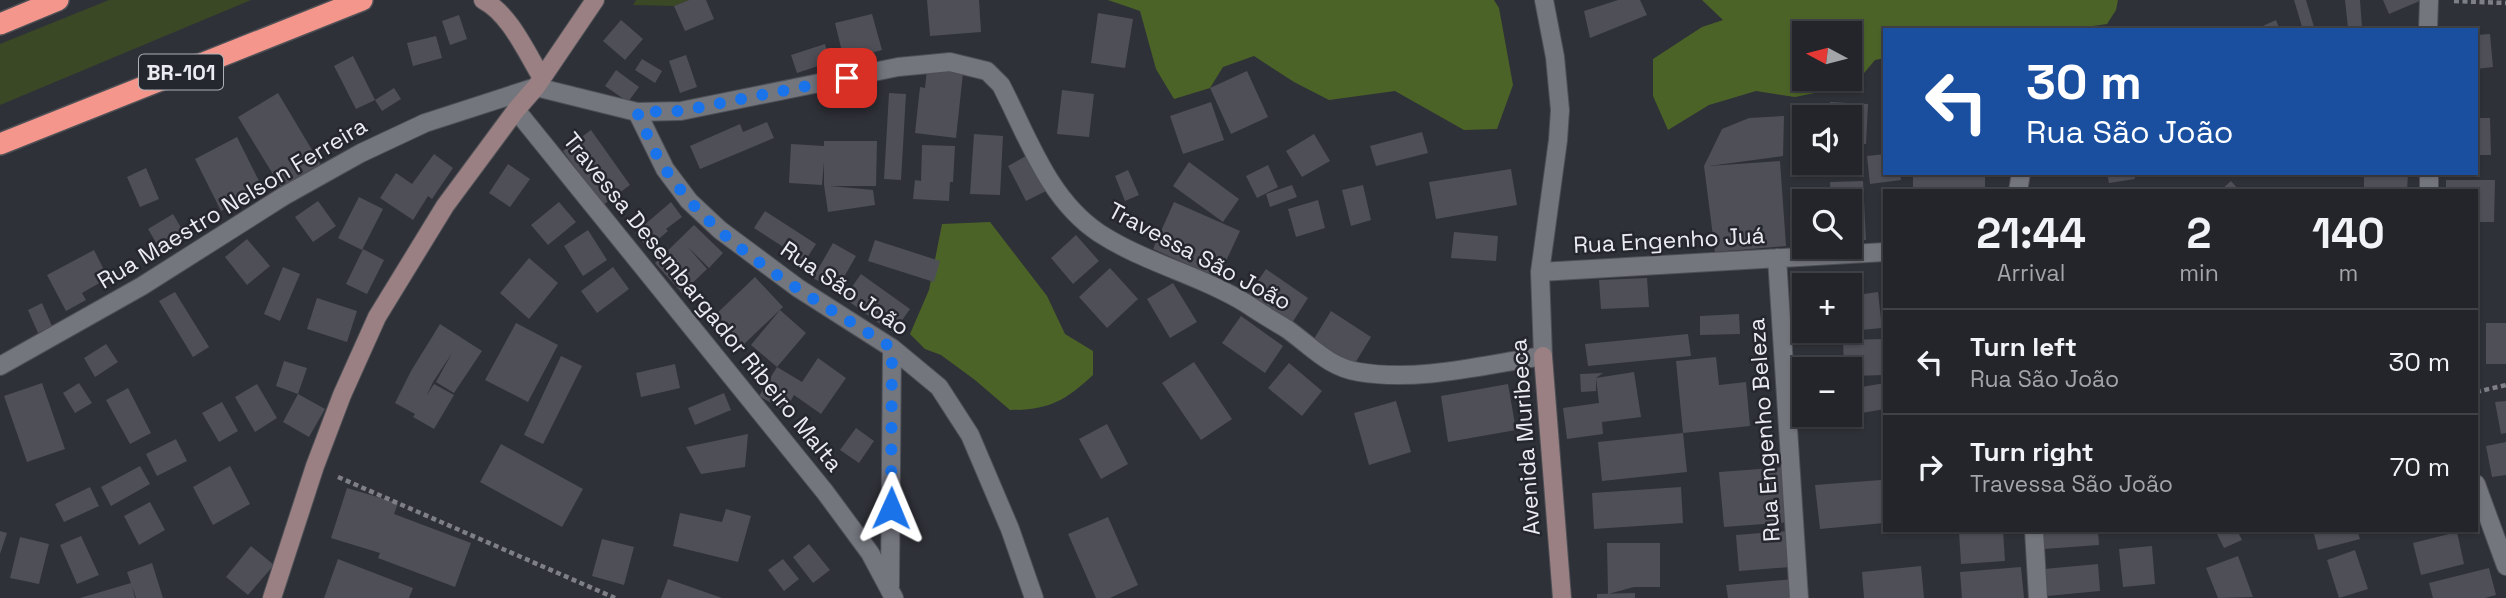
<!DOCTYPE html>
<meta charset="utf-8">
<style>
:root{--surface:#23252a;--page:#2b2d32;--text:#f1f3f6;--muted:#a3a5a8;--line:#404247}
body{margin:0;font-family:"Space Grotesk",sans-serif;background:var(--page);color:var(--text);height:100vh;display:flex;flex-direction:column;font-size:26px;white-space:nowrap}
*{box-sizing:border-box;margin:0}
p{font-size:23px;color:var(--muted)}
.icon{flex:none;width:38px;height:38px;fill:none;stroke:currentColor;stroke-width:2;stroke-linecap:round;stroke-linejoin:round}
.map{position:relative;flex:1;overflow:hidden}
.details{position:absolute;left:1883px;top:189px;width:595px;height:343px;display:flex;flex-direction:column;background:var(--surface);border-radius:0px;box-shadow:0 2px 5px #0004,0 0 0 2px var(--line)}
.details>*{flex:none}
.hud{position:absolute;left:1883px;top:28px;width:595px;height:147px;border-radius:0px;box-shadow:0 2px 5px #0004,0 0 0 2px var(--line);background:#1a4fa0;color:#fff;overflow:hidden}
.needle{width:46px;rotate:277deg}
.controls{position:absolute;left:1792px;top:21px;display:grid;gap:14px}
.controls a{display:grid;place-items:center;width:70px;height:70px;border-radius:0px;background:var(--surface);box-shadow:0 2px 5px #0004,0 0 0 2px var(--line);font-size:35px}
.pin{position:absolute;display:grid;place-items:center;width:60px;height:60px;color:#fff;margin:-30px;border-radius:14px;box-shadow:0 4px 10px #0006}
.me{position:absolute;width:77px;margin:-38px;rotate:1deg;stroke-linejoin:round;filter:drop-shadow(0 0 5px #0008)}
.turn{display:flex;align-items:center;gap:24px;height:147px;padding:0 28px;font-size:32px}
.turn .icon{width:91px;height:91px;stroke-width:2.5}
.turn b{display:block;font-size:49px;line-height:60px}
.eta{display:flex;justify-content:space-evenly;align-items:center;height:119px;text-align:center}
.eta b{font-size:42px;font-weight:800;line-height:49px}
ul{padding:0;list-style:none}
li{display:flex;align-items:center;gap:21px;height:105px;padding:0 28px;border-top:2px solid var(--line)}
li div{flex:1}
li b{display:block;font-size:26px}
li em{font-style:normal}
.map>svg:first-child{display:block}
</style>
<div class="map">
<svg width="2506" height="598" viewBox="0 0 2506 598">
<rect width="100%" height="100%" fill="#2f3138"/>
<!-- green -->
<path fill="#3a4825" d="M109,0H251L0,105V44Z
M636,0H689L674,6L633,5Z"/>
<!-- forest -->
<path fill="#4b6327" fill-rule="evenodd" d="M1108,0H1494L1499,8L1513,85L1497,129L1464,130L1395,91L1329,100L1294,82L1254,56L1223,67L1210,88L1174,99L1156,69L1140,11Z
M1702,0H2118L2116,10L2107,24L2065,30H1885V58L1875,60L1854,85L1795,97L1756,91L1709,105L1668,130L1653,96V59L1702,27L1723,20ZM1804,33H1850V79H1804Z
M990,222L1047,296L1065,334L1093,351V375C1065,401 1049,410 1010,410L975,380L941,355L925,349L910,334L929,290L942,224Z"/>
<!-- building -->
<path fill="#4e4f57" d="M689,0H706L714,19L685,31L674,6Z
M927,0H979L981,32L930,36Z
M1618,0H1640L1647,15L1590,38L1584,11Z
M2294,0H2306L2315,30H2303Z
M2345,0H2360L2362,27L2348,28Z
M2383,0H2422L2389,14Z
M1098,13L1133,19L1125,68L1091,63Z
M872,14L882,50L844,60L835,23Z
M459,15L467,39L450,45L442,21Z
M621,20L643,39L625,60L603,41Z
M2276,20L2280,30H2254Z
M2490,34L2493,67L2476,69V35Z
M436,36L442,58L413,66L407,43Z
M825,44L830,62L797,73L791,55Z
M686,55L697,87L680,93L669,61Z
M353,56L375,100L356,109L334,66Z
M642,59L662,71L655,83L635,70Z
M927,69L963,73L956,138L915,133L920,87L925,88Z
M616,70L639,87L628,102L605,86Z
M1247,71L1268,117L1231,134L1210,88Z
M394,88L401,99L382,111L375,100Z
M1062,90L1094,94L1089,137L1057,134Z
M278,93L321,165L282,189L238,117Z
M889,93L906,94L901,180L884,179Z
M1211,102L1224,140L1183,154L1170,116Z
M1830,102L1868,104L1866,144H1850V117H1829Z
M1784,116L1783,156L1709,166L1780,161L1786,246L1715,252L1704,166L1722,129L1749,118Z
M2476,118H2490L2491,155H2476Z
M767,122L774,138L700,169L690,146L740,124L743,132Z
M591,130L630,185L603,205L563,151Z
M1422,132L1428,153L1376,166L1370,146Z
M974,134L1003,136L1000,195L970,194Z
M1314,134L1330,161L1302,177L1286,151Z
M237,137L263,189L221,211L195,159Z
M824,141H877L876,186H830L873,190L875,205L828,212L824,185V162L822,185L789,183L791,144L824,146Z
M922,145L955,146L953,182H950L949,201L913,199L915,180L921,181Z
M1033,152L1052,188L1026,201L1008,166Z
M434,154L453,168L432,199L428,196L413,220L380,198L396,173L412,184Z
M1885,154V173H1900L1901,180L1870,184L1867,156Z
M1189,162L1239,199L1223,222L1173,186Z
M508,164L530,179L510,207L489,193Z
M1268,165L1278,187L1257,198L1246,176Z
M146,168L159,199L140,207L127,177Z
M1511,169L1517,205L1436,219L1429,182Z
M1128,170L1139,195L1125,201L1115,176Z
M1913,173H1985V191H1913Z
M2107,173H2134L2135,179L2109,183Z
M2364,173H2408L2407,191H2364Z
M2446,180H2495L2494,222H2476V191H2446Z
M1863,181L1866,240L1850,241V201H1831L1830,182Z
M2231,181L2240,191H2220Z
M1292,185L1297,197L1270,207L1266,194Z
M1363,185L1371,220L1351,226L1342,190Z
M359,197L383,209L362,250L338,238Z
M1318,200L1325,228L1296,237L1288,209Z
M318,201L336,226L313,242L295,217Z
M559,202L576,222L548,245L531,225Z
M671,202L682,217L666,229L668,231L648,248L635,233Z
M1174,202L1240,231L1218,278L1153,249Z
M765,211L816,244L805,261L754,228Z
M173,214L186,236L161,251L148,229Z
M694,225L723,253L709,268L687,246L707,269L682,293L655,263Z
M588,230L607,260L583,276L564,246Z
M1454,232L1498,236L1496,261L1451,258Z
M1076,235L1099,261L1073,284L1051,258Z
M247,239L270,266L247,285L225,257Z
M875,240L940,261L934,282L868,261Z
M833,243L856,256L836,291L813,278Z
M363,249L384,260L367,294L346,284Z
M94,250L108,278L82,293L86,300L66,311L47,275Z
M529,258L558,283L529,319L500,293Z
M283,267L300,274L280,321L264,314Z
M613,267L629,289L597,313L581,291Z
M1110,268L1138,299L1107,328L1079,297Z
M1266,269L1308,298L1292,323L1249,294Z
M861,274L910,309L893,333L844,298Z
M755,277L783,307L741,347L713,317Z
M1647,278L1649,307L1601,309L1599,280Z
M1173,283L1197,322L1170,338L1147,299Z
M175,292L209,347L193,357L159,301Z
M1878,292L1882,328L1850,331V296Z
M317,298L357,311L347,342L307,329Z
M42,303L52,326L38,333L28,310Z
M780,310L806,333L777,367L751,345Z
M1331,311L1371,337L1352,368L1312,342Z
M1739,314L1740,334L1700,335V316Z
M1241,316L1283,346L1265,373L1222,343Z
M516,323L558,345L528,402L485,380Z
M2486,323H2506V364H2486Z
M440,324L482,351L454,393L436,382L452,353L433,382L427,395L434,384L454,395L434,429L413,417L415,414L395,403L411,371Z
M1688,334L1691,356L1588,366L1585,344Z
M1885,339V375L1850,376V369H1844L1843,340Z
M106,344L118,362L95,377L84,358Z
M561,356L582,366L543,444L524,435Z
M1716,357L1719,385L1746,382L1750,426L1683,433L1687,472L1602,481L1598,442L1683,433L1676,361Z
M818,358L846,378L821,414L794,395L785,411L759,396L777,367L802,382Z
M284,361L307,368L298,394L276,386Z
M1194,362L1232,419L1201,440L1162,383Z
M1289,363L1322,391L1302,416L1268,388Z
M675,364L680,388L641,397L636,373Z
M1634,372L1641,417L1602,422L1603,434L1567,439L1563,408L1599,403L1596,378Z
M1603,373L1596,378V391L1581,392L1580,374Z
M42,383L65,449L27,462L4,396Z
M79,383L92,403L75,413L63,393Z
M1885,383V409L1850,415V389Z
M257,384L277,418L255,432L235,397Z
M1508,384L1516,430L1448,442L1441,396Z
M128,388L151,433L130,444L106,400Z
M724,393L731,410L695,425L688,408Z
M298,394L325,409L309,437L283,422Z
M1396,401L1411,452L1369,465L1354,413Z
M2506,401V433L2501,434L2495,402Z
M222,402L238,431L219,442L202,413Z
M1107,424L1128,464L1101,479L1079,439Z
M856,428L874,441L859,463L840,450Z
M748,434L745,467L701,474L686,447Z
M176,439L187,461L157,476L146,454Z
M2506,442V475L2492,477L2486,446Z
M501,444L583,489L562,527L480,482Z
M140,466L150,484L111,506L101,487Z
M230,466L250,504L213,525L193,487Z
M1785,467L1790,522L1724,527L1719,472Z
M1881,480L1884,523L1820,529L1815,485Z
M90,487L99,506L64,522L55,504Z
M1681,487L1683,523L1594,529L1592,493Z
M347,488L398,503L394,514L471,543L455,587L378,558L380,553L331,538Z
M150,502L165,530L139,545L124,516Z
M726,509L751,516L738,562L673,546L680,513L722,522Z
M1108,517L1138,585L1110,598H1096L1068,534Z
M2003,530L2005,561L1961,564L1959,532Z
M2043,530H2098L2099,545L2044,549Z
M2215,530H2237L2242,540L2224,548Z
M2313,530H2357L2360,539L2318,550Z
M0,531L7,533L0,554Z
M1788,531L1790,567L1739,571L1736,535Z
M2457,532L2464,564L2421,575L2413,543Z
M81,536L99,575L77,584L60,545Z
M20,537L49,544L39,584L10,578Z
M602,539L634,547L624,585L592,576Z
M1607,543H1660V587H1634L1608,594Z
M809,544L830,570L813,583L793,557Z
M251,546L274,565L248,595L226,577Z
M2152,546L2155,584L2123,587L2119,549Z
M2355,550L2368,589L2339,598L2327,560Z
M2238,556L2253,597L2218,598L2206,568Z
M338,559L413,588L409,598H324Z
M783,559L799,579L784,591L768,570Z
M152,563L163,598H136L132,586L135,598H80L131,583L127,572Z
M2098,564L2100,591L2047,596L2044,569Z
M1921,566L1924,598H1864L1862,572Z
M2021,567L2024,598H1962L1960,572Z
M2489,568L2496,595L2485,598H2433L2429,583Z
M668,579L722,598H661Z
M1794,579L1795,598H1728L1726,585Z
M1635,593V598H1597V594Z"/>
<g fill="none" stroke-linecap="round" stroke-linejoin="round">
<!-- street casing -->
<g stroke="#4e5056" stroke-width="20">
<path id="street" d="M2428,30L2429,0
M516,110L825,492L870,553L894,598
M637,112L665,169L689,201L720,230L798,288L892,348L939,387L970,435L1010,529L1034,598
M2429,173V191
M2018,191L2021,173
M1777,258L1799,598
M1540,272L1885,252
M0,366L142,286L284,196L361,153L425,123L536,87L637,112L681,111L898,67L950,62L987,71L1001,85C1028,137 1048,199 1099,233C1145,263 1200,275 1247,304C1260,313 1274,321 1287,329C1311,346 1328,367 1359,372C1419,382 1483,365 1543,356L1540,272L1558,140L1560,110L1555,57L1544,0
M2476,484L2506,566
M2034,530L2038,598
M890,586L892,348"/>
</g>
<!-- secondary casing -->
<g stroke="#4e5056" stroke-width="20">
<path id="secondary" d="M483,0C510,14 526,52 542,78
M1543,356L1562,598
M272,598L315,466L342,395L377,317L445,206L516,110L536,87L595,0"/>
</g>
<!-- highway casing -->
<g stroke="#4e5056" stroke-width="24">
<path id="highway" d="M0,24L58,0
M0,144L362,0"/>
</g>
<!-- path -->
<path stroke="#7e8086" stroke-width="4.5" stroke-dasharray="5 3.5" stroke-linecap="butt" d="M2454,1L2506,3
M2476,392L2506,385
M338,477L615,598"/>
<!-- street -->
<use href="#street" stroke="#74767e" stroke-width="18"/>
<!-- secondary -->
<use href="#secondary" stroke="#9a8082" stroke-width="18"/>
<!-- highway -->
<use href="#highway" stroke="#f4968b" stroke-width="21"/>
</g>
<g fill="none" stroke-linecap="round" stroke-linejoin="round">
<!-- route -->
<path stroke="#1a73e8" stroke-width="12" stroke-dasharray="0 21.6" d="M847,78L681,111L637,112C646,131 654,153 666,170C717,248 815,298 892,348L891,508"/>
</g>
<g text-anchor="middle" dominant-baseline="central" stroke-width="5" stroke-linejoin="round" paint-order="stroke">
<!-- shield labels -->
<rect fill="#25272e" stroke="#b0b1b6" stroke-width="2" x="139" y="54.5" width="84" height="35" rx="5"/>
<g font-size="21" font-weight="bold" fill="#ebecf1">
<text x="181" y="72">BR-101</text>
</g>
<!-- street labels -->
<g font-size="23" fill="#ebecf1" stroke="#25272e">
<text transform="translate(232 203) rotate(-31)">Rua Maestro Nelson Ferreira</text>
<text transform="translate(1669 240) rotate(-3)">Rua Engenho Juá</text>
<text transform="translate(1200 256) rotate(28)">Travessa São João</text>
<text transform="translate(845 288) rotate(34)">Rua São João</text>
<text transform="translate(703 302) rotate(51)">Travessa Desembargador Ribeiro Malta</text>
<text transform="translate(1764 430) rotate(-94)">Rua Engenho Beleza</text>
<text transform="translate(1525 437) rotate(-94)">Avenida Muribeca</text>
</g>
</g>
</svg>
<div class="controls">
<a><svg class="needle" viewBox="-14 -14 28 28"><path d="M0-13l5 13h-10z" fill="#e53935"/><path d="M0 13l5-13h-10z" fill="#a3a5a8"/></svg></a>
<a><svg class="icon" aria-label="sound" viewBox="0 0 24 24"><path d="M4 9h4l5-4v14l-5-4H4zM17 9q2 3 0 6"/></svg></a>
<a><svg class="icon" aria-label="search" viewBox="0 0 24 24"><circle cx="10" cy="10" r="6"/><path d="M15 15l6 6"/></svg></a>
<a>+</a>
<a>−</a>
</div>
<div class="pin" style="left:847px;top:78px;background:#d93025"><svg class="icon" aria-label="arrive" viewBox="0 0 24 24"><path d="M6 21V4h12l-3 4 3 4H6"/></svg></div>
<svg class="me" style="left:891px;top:508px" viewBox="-20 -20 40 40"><path d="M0-17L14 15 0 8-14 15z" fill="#1a73e8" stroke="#fff" stroke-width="4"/></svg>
<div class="hud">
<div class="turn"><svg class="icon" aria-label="left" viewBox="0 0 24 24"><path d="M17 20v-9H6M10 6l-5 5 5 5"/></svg><div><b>30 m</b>Rua São João</div></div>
</div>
<section class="details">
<div class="eta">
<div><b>21:44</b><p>Arrival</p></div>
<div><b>2</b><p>min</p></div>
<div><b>140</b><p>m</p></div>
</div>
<ul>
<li><svg class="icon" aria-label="left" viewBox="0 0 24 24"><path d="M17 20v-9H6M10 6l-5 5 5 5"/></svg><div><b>Turn left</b><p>Rua São João</p></div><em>30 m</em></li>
<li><svg class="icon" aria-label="right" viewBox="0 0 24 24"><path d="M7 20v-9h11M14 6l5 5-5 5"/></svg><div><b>Turn right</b><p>Travessa São João</p></div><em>70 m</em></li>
</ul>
</section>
</div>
